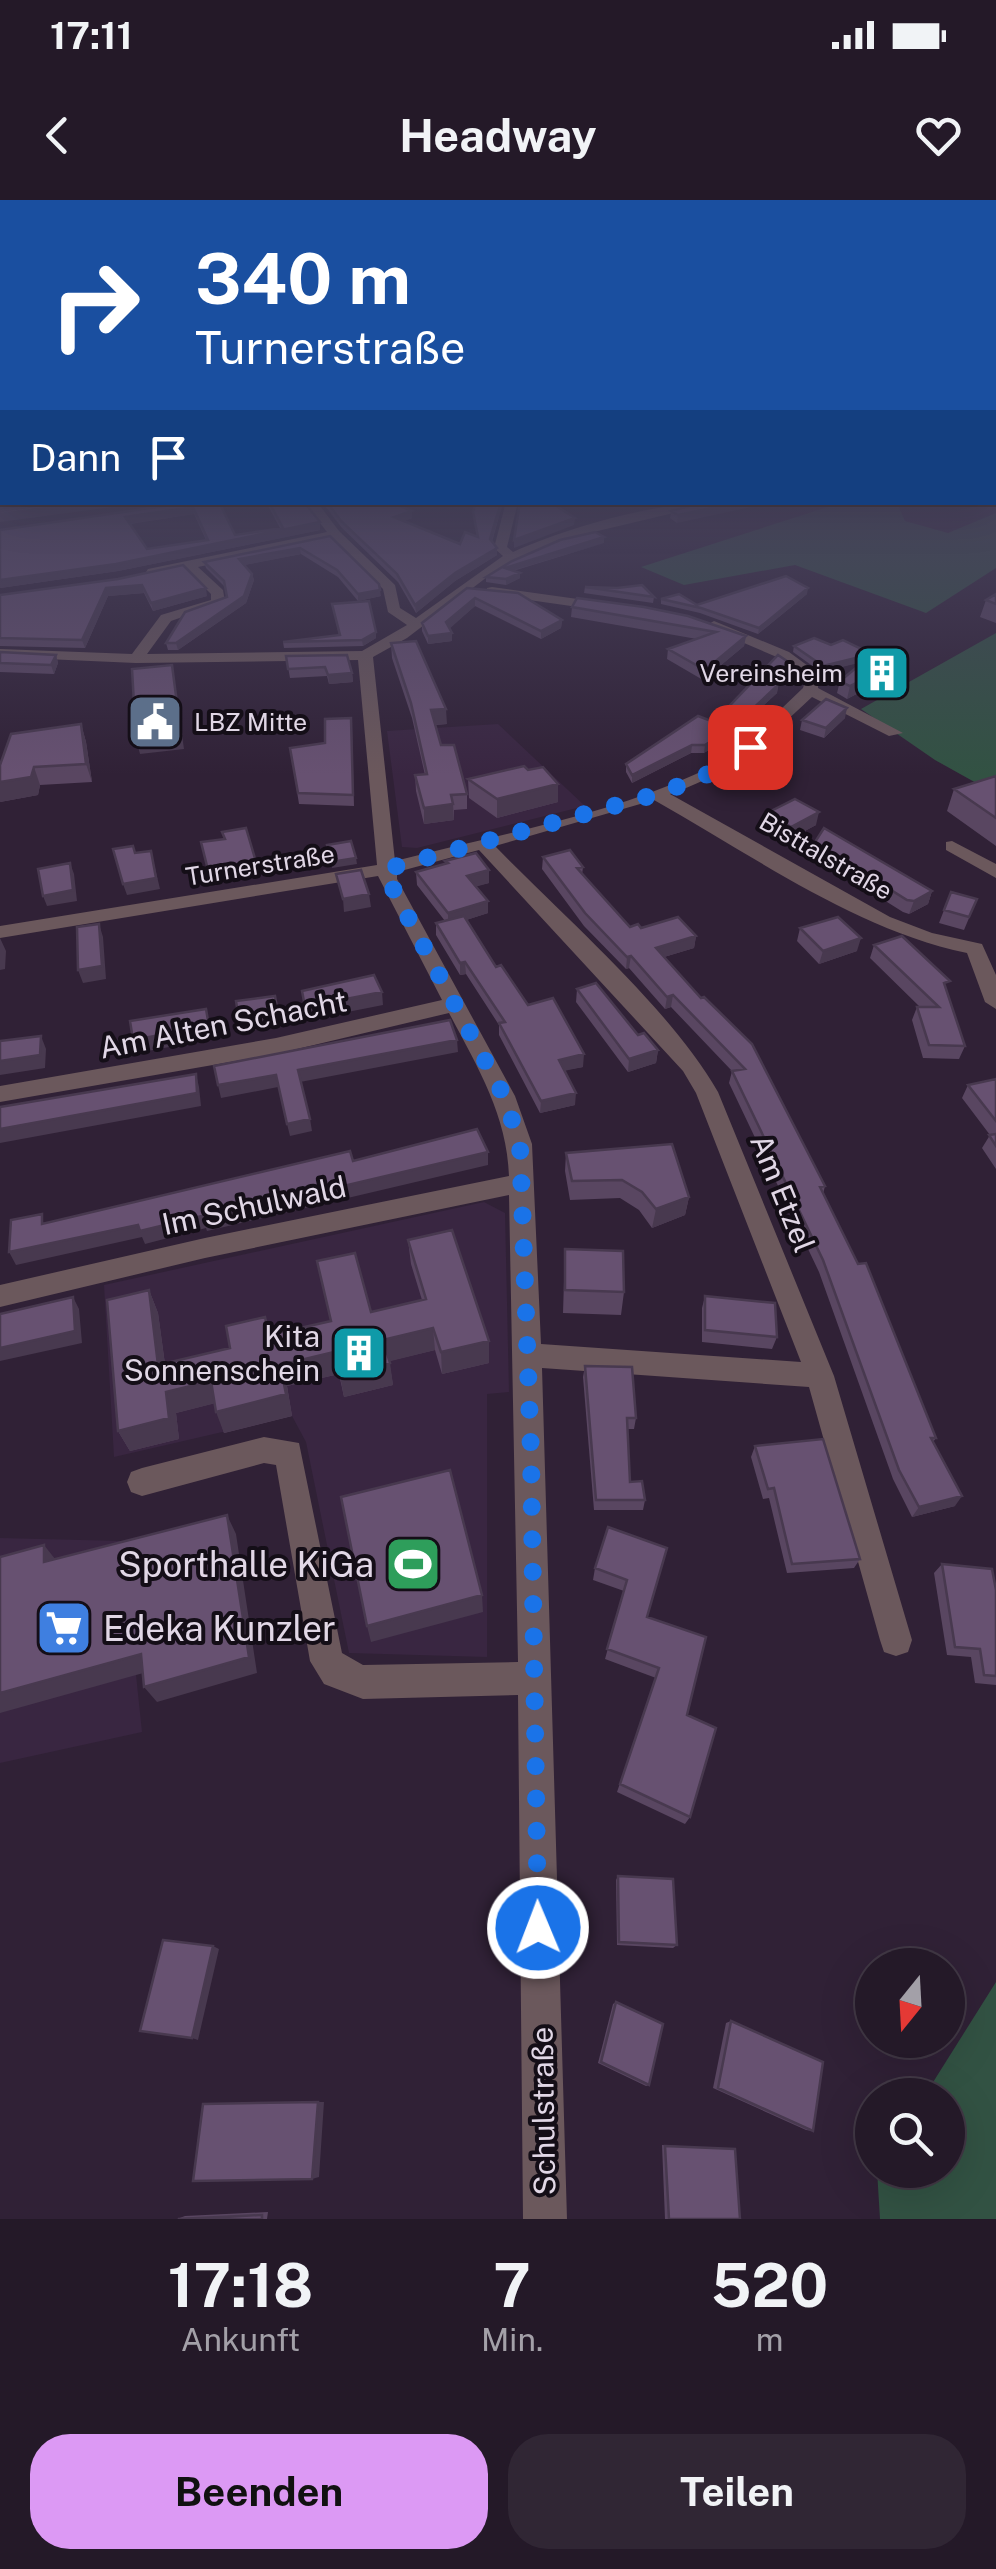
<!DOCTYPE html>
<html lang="de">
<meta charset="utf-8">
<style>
:root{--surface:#241928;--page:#302634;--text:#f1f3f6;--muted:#a3a0a8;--line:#413845;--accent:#dc99f4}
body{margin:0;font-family:"Public Sans",sans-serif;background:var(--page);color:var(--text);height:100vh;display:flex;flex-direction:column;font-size:38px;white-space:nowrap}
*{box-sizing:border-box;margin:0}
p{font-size:32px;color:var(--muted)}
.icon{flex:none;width:55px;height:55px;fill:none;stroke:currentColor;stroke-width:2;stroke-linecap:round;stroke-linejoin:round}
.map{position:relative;height:2019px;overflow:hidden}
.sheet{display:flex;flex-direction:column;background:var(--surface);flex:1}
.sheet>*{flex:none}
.top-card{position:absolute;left:0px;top:0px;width:998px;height:305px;box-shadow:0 10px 40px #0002,0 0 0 2px var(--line);background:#1a4fa0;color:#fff;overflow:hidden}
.needle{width:65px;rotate:198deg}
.buttons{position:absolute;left:855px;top:1748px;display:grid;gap:20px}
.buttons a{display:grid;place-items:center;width:110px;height:110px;border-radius:50%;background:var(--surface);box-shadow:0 10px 40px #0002,0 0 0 2px var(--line);font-size:50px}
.pin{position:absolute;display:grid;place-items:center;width:85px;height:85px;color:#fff;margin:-42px;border-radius:20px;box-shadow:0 5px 15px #0006}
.me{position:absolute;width:110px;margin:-55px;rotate:359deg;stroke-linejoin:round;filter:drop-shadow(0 0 8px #0008)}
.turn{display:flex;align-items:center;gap:35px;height:210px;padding:0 30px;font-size:45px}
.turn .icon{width:130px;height:130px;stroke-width:2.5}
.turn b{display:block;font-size:70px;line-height:85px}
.then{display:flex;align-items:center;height:95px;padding:0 30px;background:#0003;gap:20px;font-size:38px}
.eta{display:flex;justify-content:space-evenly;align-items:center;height:170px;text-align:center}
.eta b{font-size:60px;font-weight:700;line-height:70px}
.button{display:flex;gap:20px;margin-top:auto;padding:20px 30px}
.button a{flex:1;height:115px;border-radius:40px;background:var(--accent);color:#111;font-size:40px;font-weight:700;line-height:115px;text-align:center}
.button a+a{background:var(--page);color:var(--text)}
.status{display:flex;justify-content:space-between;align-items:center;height:70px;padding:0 50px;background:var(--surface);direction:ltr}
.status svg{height:28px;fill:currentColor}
header{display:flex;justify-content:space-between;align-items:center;height:130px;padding:0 30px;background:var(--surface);font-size:45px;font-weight:700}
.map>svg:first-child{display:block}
</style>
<div class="status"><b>17:11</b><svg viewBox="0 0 49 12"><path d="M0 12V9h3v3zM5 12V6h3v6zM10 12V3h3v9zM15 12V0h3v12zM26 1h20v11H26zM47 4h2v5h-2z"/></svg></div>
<header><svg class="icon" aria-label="back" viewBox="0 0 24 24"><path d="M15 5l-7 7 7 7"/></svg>Headway<svg class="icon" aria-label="heart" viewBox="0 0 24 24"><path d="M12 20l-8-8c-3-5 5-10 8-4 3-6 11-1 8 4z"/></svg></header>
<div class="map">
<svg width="996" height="2019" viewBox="0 0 996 2019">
<rect width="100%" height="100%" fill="#302136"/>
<!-- built -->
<path fill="#392641" d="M498,524L585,606L417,648L402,647L387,531Z
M484,1002L505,1013L509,1192L487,1194V1457L349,1453L306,1242L292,1216L114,1257L104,1085Z
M0,1338L122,1341L142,1532L0,1563Z"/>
<!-- green -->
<path fill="#325243" d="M840,303H897L905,321L948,333L996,313V368L926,413L795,365L684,385L641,367Z
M996,433V594L935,560L861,509Z
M996,1782V2019H880L877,1970H948V1895H925Z"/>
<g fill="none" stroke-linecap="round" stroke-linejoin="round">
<!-- minor -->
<path fill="#6b585c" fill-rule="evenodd" d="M304,302H317L339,331L395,385L400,408L416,418L503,356L494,348L506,302H518L507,347L513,352C571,326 657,302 720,302L585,334L534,352L491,374L407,438L373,457L395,661C493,636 604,616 696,574C738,555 770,519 803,488L806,478L779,458L709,428L707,425L714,421L789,452L819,474L818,488L903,533L889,536L812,497C765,541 732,573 670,594L890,717L932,733L982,744L996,775V809L985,802L967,753C854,729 754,656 654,600L495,646C565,718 669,807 718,892L834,1176L912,1440L908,1452L896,1456L884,1452L880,1440L809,1187L542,1168L567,2019H523L518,1495L363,1499L324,1484L310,1461L276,1265L264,1263L142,1296L131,1292L127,1282L131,1272L142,1268L264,1237L299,1243L342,1453L363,1465L518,1462L509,995L205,1058L0,1107V1085L205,1038L509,976C507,915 477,866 449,813L276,854L0,902V886L276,838L442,800L378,676L0,738V726L377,665L358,460L136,463L0,457V449L132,454L161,415L211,400V394L186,369L153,376L146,372L148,369L327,332ZM332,338L383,389L388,412L407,425L362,451L147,454L171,421L225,402L223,390L198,367ZM479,650L683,871L696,893L801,1162L541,1144L532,944L515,896L397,679V672Z
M492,387L606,403L613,407L606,411L487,394V388Z
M952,641L996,664V678L946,650V642Z"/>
</g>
<!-- wall -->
<path fill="#594661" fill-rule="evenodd" d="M192,302L235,335L280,328L266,302H304L320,322V330L118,371L0,388V330ZM194,314L206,340L147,349L130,324Z
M322,302H373L412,318L404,321L460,344L477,336L473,312L503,302L492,342L497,355L455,381L416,413L398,382L342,328Z
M705,302L677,323L670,318L671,311Z
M330,336L381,396L358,401L338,377L301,354L244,365L252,374L254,380L246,403L178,450H168L166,443L227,397L225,387L206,368L204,362Z
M604,343L513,371L520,378L506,385L486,382V377Z
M118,379L207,396L153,411L144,393L108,396L85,448L0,446V395Z
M585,387L654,397L653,403L584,393Z
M467,388L562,420L561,428L541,439L475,406L449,428L452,433V441L428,444L422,431V423Z
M807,394L758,434L700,413L661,404V399L697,405Z
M996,394V423L980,417L986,400Z
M332,404L376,432V438L363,446L284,448L283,442L339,435Z
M572,407L746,436L744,446L703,480L667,459L668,449L697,439L571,417Z
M814,438L899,472L847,499L837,493L840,481L864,461L821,472L793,452L794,446Z
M391,443L447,524L435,525L441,545L467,594V609L454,610V620L424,624L416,591L415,575H425L412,518L392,458Z
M0,452L56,455L58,463L54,474L0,472Z
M778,455L800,470L798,477L772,484L778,485L777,493L730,536L704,553H691L632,583L626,572V564L714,522Z
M286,456L352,473L353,482L329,484L327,476L290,478Z
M845,518L824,538L800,530L802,520Z
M81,524L86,542L92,582L40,585L38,595L0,602L11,534Z
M352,529L354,606L299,604L290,548L325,543Z
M528,570L558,584V602L497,618L469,598L468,579Z
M996,576V646L947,611L954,589Z
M767,613L816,625L788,640L764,626Z
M815,642L932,691L928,704L909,714L903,712L812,655Z
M543,657L583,667L582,675L630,727L696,736L694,748L664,757L701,798L825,986L823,994L936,1238L933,1242L955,1306L912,1317L893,1279L819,1072L729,883L732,871L671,807L665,809L629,768L626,769L584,726L542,669Z
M445,661L489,683L476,686L488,701V713L466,720L496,767L583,867L565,870L575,905L540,913L499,835V825L466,774L460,775L436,735V723L445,721L417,685L416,672L446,664Z
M951,692L977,699L964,730L939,723Z
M800,728L857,751L819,764L797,741Z
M874,745L946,790L965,846L959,859L923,858L912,820L917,807H920L870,758Z
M577,789L658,850L656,863L628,872L576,802Z
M996,879V969L982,948L990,935L962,898L968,885Z
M566,953L689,997L685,1015L652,1028L639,1010L620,998L570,1000L565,971Z
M408,1040L489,1163L442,1174L435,1150L389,1161L393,1185L344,1197L339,1174L287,1186L292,1216L224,1233L215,1203L176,1213L179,1239L130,1251L118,1231L149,1090L158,1113L165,1164L230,1148L265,1117L270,1135L422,1100L411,1064Z
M565,1049L624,1092L621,1115L563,1113Z
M705,1096L777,1137L772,1149L702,1142V1108Z
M585,1166L636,1218L634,1229H627L630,1282L645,1300L643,1310H594L583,1177Z
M755,1246L860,1359L854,1368L787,1373L769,1298L763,1299L751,1257Z
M608,1327L647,1417L687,1515L690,1617L685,1624L617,1592L656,1478L605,1459L624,1391L593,1380L595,1368Z
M942,1364L996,1390V1485L975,1483L971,1457L947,1455L934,1373Z
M618,1676L677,1745L673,1748L617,1745L616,1680Z
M616,1802L649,1885L646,1886L598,1863L613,1804Z
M731,1821L813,1931L806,1930L713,1888L726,1823Z
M662,1945L735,1949L740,2019H665Z
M268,2012L267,2019H177L185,2016Z"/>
<!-- shaded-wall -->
<path fill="#48394f" d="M92,302H150L0,322V314Z
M501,302H503L490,347V339Z
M649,302H673L649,306Z
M740,302H774L677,323L678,315Z
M193,307L194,314L127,324L125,317Z
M412,311V318L394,325V317Z
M575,318L574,325L514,348V340Z
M320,322V330L118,371L0,388V380Z
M604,337V343L505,373V368Z
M300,348L301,354L240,366L239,359Z
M497,348V355L455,381L416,413L415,405L455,373Z
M520,373V378L506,385V379Z
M252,374L254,380L246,403L178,450L176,443Z
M142,385L144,393L108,396L85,448L82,440L106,388Z
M206,388L207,396L153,411L151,403Z
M808,388L807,394L758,434L759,428Z
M380,390L381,396L358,401V394Z
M475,398V406L447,431L446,422Z
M562,420L561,428L541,439V431Z
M376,432V438L363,446L362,440Z
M452,433V441L428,444V436Z
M746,436L744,446L703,480L705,470Z
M872,454L871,460L821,472L823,466Z
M56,455L58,463L54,474L51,465Z
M902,460L899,472L847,499L850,486Z
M172,465L184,549L140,554L136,539Z
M800,470L798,477L758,487L760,479Z
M352,473L353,482L329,484L328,475Z
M778,485L777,493L730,536L704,553L705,545Z
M847,508L845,518L824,538L826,528Z
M446,509L447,524L432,525L431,510Z
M81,524L86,542L92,582L86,564Z
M692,545L691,553L632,583V575Z
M34,567L40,585L38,595L0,602V582Z
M558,584V602L497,618V599Z
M453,604L454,620L424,624V608Z
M819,612L816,625L788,640L791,627Z
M151,651L160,689L127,695L123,684Z
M356,658L357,664L332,668L331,662Z
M256,662L258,673L211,681L208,670Z
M70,663L74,674L77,701L47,706L43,696Z
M489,670V683L468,689L467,676Z
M932,691L928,704L909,714L914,701Z
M369,694L371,707L344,712L343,699Z
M488,701V713L448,726V713Z
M99,724L103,737L106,779L83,783L78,770Z
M696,736L694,748L654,760L656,748Z
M0,738L6,751L5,769L0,770Z
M861,738L857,751L819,764L823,751Z
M631,756L629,768L626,769L627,757Z
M465,762L466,774L460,775V763Z
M382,792L383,805L307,820L305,807Z
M673,795L671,807L665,809L667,797Z
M206,809L212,839L137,853L133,840Z
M278,813L281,826L242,832L239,820Z
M41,836L46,849L45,868L0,875V861Z
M457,840L458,852L300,882L298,870Z
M658,850L656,863L628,872L629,859Z
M584,854L583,867L559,872V860Z
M196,874L199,887L201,906L0,943V929Z
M276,875L278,887L221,898L218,885Z
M576,893L575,905L540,913L541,901Z
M310,919L312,931L290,936L287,924Z
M488,952V965L207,1031L206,1028L145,1044L142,1037L16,1065L9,1052L138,1025L202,1016Z
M689,997L685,1015L652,1028L656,1009Z
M149,1090L158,1113L168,1187L158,1165Z
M73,1097L79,1109L82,1143L0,1161V1148Z
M433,1128L435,1150L387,1162L383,1140Z
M489,1141V1163L442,1174L441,1152Z
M334,1152L339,1174L287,1186L292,1216L224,1233L216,1212L280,1165Z
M390,1163L393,1185L344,1197L340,1176Z
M211,1181L220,1202L176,1213L179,1239L130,1251L118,1231L166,1192Z
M962,1296L955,1306L912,1317L919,1307Z
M227,1315L236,1334L257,1473L157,1502L144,1487Z
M44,1345L59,1364L44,1362Z
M482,1395L483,1412L371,1442L367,1426Z
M141,1454L154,1470L0,1513V1493Z
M213,1746L219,1749L198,1840L192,1838Z
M318,1902H324L319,1977L312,1979Z"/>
<!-- building -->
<path fill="#675171" stroke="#48394f" stroke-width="2.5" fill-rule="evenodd" d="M63,302H92L0,314V311Z
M192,302H219L235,335L283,328L269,302H304L320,322L116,364L0,380V330ZM193,307L208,340L147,349L125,317Z
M327,302L376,304L390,302L412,311L394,317L460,344L465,332L478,337L473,312L476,302H501L490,339L497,348L455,373L415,405L397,374L341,321Z
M520,302H550L575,318L514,340Z
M705,302H740L678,315L671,311Z
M595,332L604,337L505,368L520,373L506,379L486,377L512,361L560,340Z
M330,336L379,384L380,390L358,394L337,370L300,348L239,359L252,374L244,396L176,443H166L185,412L227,397L224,381L204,362Z
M183,365L206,388L151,403L142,385L106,388L82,440L0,438V395L118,379Z
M786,376L808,388L759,428L701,408L661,399L679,394L697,405Z
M642,385L654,397L585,387L617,388Z
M467,388L518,393L562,420L541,431L475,398L446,422L452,433L428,436L422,423Z
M996,394V404L986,400Z
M577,398L644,407L688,416L746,436L705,470L668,449L716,432L572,407Z
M369,401L376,432L362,440L283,442L340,435L332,404Z
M814,438L831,445L843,440L872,454L823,466L794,446Z
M416,441L446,509L431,510L441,545H454L467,594L451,595L453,604L424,608L415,575L427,574L411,503L391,443Z
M878,450L902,460L850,486L840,481Z
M0,452L56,455L51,465L0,463Z
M347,455L352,473L328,475L325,467L288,469L286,456Z
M778,455L800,470L760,479L778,485L732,528L705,545H692L632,575L626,564L698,516L714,522Z
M172,465L181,534L136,539L132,469Z
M826,499L847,508L826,528L802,520Z
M351,518L353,595L298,593L290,548L325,543V519Z
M81,524L86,564L34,567L31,577L0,582V565L11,534Z
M524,566L528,570L543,567L558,584L497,599L468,579Z
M996,576V618L954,589Z
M795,599L819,612L791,627L767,613Z
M246,628L256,662L208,670L201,642L225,639L222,632Z
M824,628L932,691L914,701L907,700L815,642Z
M351,641L356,658L331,662L327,645Z
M133,646L135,653L151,651L156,678L123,684L113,649Z
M570,650L583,667L577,668L630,727L638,724L641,728L678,717L696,736L656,748L701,798L704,797L752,844L825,986L820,987L858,1064L866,1063L936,1238H931L962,1296L919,1307L899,1270L823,1060L732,871L745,869L673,795L667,797L631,756L627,757L585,713L543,657Z
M476,653L489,670L467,676L488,701L448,713L416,672L448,663L445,661Z
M70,663L73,690L43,696L38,669Z
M361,670L369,694L343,699L336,674Z
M951,692L977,699L969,717L944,710Z
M464,716L496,767L501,765L528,805L553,798L584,854L559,860L576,893L541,901L499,823L505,822L465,762L460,763L436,723Z
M838,717L861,738L823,751L800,728Z
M99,724L102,766L78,770L77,727Z
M902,736L950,781L944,783L965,846L929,845L917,807H939L874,745Z
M374,775L382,792L305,807L302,791Z
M596,783L638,835L644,833L658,850L629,859L577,789Z
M275,796L278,813L239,820L236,801Z
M206,809L209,826L133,840L130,821Z
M450,820L457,840L298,870L310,919L287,924L276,875L218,885L214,866Z
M41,836L40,855L0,861V841Z
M196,874L197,893L0,929V907Z
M996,879V921L968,885Z
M477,929L488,952L203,1019L202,1016L140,1031L138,1025L9,1052L11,1020L42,1014V1024L350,951L353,961Z
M996,934V946L989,935Z
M672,944L689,997L656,1009L642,992L622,980L572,981L566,953Z
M452,1030L489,1141L441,1152L433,1128L383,1140L390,1163L340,1176L334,1152L280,1165L286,1194L216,1212L211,1181L166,1192L169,1218L118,1231L107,1100L149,1090L158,1165L230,1148L226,1126L265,1117L269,1135L331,1121L317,1061L355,1053L371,1112L426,1099L408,1040Z
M565,1049L623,1051L624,1092L565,1090Z
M705,1096L775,1103L777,1137L705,1130Z
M73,1097L75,1131L0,1148V1114Z
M585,1166L632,1167L636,1218H627L630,1282L642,1281L645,1300H596Z
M823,1239L860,1359L792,1364L774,1288L768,1289L755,1246Z
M450,1270L482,1395L367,1426L341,1297Z
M227,1315L249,1457L144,1487L141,1454L0,1493V1357L44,1345V1362Z
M608,1327L667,1348L647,1417L706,1437L687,1515L716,1528L690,1617L620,1584L659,1468L607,1449L627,1380L595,1368Z
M942,1364L992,1369L996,1390V1476L984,1475L980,1449L955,1447Z
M618,1676L673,1679L677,1745L619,1742Z
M163,1740L213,1746L192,1838L140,1831Z
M616,1802L663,1824L649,1885L601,1862Z
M731,1821L823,1862L813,1931L718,1888Z
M318,1902L312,1979L193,1981L203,1904Z
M665,1946L735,1949L740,2019H669Z
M262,2015V2019H178Z"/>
<!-- sky -->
<linearGradient id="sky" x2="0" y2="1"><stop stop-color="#1a121e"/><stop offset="0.51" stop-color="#48435d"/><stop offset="1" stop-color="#48435d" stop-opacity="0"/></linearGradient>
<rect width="996" height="575" fill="url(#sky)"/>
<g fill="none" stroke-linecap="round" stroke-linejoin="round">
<!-- route -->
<path stroke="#1a73e8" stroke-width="18" stroke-dasharray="0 32.4" d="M538,1728L531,1254L520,944L504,896L394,691L386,669L657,594L703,577L750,547"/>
</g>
<!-- icons -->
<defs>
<g id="building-square" transform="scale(2.875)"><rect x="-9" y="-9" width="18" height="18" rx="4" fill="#0f9aa8" stroke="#140e17"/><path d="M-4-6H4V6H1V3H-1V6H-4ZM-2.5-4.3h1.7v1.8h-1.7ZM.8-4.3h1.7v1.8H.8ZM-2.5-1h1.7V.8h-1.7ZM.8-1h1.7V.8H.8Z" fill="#fff"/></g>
<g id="civic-square" transform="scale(2.875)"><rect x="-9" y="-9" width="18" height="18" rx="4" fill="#5c6f8a" stroke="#140e17"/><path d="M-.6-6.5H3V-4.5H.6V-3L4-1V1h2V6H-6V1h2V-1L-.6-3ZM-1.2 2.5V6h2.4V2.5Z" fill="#fff"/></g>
<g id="stadium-square" transform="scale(2.875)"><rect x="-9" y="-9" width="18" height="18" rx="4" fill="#2e9e5b" stroke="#140e17"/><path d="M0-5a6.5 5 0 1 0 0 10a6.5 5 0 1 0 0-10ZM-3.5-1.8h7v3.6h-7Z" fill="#fff"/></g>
<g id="supermarket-square" transform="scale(2.875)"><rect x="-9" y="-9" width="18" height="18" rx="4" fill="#3f7fe0" stroke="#140e17"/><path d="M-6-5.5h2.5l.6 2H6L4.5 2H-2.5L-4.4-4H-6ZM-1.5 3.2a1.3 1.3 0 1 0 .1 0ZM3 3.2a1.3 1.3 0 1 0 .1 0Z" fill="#fff"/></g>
</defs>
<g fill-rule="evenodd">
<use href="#building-square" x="882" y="473"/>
<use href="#civic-square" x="155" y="522"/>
<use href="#building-square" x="359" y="1153"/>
<use href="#stadium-square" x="413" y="1364"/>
<use href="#supermarket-square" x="64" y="1428"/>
</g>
<g text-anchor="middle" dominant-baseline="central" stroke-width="8" stroke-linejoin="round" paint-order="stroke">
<!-- far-poi labels -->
<g font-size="25" fill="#e1d7e6" stroke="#140e17" text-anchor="end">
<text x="843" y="473">Vereinsheim</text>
<text x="194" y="522" text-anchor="start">LBZ Mitte</text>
</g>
<!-- far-street labels -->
<g font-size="25" fill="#e1d7e6" stroke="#140e17">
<text transform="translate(826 656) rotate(30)">Bisttalstraße</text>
<text transform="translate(260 665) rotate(-9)">Turnerstraße</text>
</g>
<!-- street labels -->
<g font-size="30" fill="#e1d7e6" stroke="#140e17">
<text transform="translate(223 824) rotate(-11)">Am Alten Schacht</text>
<text transform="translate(783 993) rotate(68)">Am Etzel</text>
<text transform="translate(254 1005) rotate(-12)">Im Schulwald</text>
<text transform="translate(543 1911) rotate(-91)">Schulstraße</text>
</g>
<!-- poi labels -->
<g font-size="30" fill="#e1d7e6" stroke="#140e17" text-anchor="end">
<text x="320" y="1136">Kita<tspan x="320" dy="34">Sonnenschein</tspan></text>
</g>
<!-- near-poi labels -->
<g font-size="35" fill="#e1d7e6" stroke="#140e17" text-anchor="end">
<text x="374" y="1364">Sporthalle KiGa</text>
<text x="103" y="1428" text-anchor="start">Edeka Kunzler</text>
</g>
</g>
</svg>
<div class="buttons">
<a><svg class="needle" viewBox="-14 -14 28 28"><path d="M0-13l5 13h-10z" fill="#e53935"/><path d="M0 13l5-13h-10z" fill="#a3a0a8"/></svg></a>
<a><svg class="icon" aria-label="search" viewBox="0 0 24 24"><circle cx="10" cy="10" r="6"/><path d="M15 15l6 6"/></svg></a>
</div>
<div class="pin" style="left:750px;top:547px;background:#d93025"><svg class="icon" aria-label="arrive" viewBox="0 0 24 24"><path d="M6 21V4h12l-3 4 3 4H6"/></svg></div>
<svg class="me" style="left:538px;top:1728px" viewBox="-20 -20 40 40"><circle r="17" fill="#1a73e8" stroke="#fff" stroke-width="3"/><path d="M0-11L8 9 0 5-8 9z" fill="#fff"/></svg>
<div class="top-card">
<div class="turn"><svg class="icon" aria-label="right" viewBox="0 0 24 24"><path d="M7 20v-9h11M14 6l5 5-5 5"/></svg><div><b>340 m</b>Turnerstraße</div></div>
<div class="then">Dann<svg class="icon" aria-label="arrive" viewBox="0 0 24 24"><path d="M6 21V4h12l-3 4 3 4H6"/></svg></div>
</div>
</div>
<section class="sheet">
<div class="eta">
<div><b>17:18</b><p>Ankunft</p></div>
<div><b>7</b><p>Min.</p></div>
<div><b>520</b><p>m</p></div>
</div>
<div class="button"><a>Beenden</a><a>Teilen</a></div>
</section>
